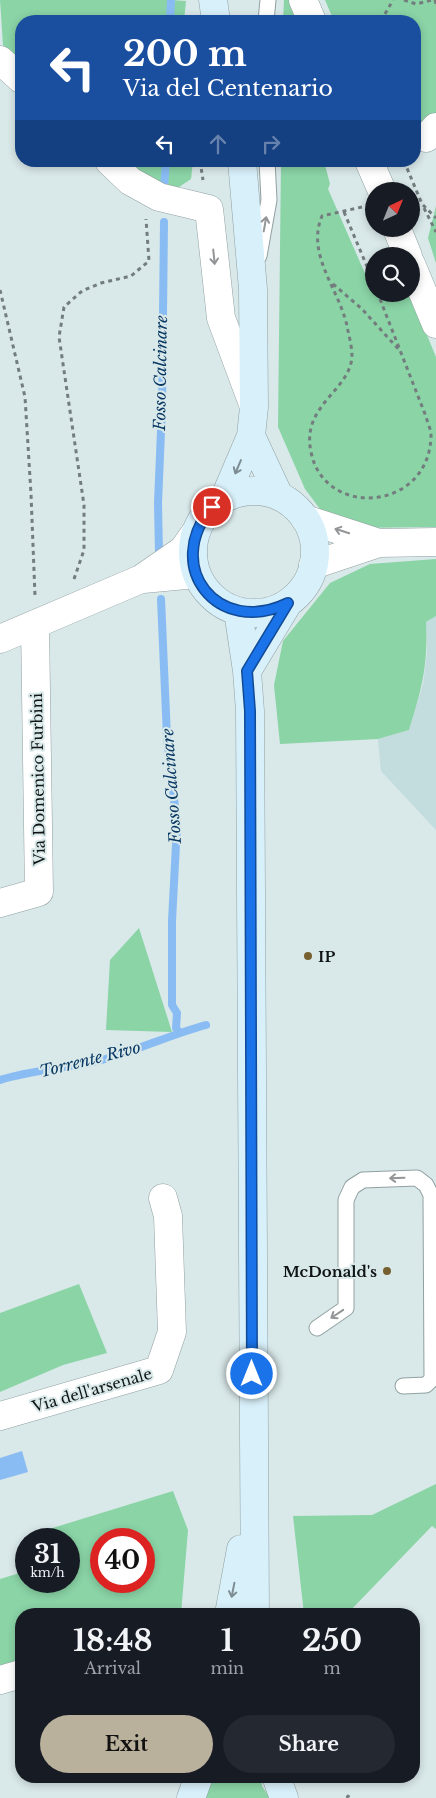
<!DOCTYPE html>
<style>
:root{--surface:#171b24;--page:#242831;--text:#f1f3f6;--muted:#9ea1a6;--accent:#bab19d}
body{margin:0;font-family:"Libre Baskerville",serif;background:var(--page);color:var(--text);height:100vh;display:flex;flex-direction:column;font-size:19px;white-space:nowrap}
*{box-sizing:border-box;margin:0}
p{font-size:16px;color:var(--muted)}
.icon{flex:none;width:28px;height:28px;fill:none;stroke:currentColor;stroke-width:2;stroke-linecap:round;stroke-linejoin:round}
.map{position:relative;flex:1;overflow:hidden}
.panel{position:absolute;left:15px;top:1608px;width:405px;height:175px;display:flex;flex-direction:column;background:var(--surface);border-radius:20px;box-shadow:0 2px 8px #0003}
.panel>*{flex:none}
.guide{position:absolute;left:15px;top:15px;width:406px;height:152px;border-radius:20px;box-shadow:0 2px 8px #0003;background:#1a4fa0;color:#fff;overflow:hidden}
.needle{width:32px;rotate:43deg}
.fabs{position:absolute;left:365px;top:182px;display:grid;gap:10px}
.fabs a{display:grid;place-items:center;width:55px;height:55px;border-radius:50%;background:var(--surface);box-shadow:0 2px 8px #0003;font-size:25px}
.speed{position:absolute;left:15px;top:1528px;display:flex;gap:10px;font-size:25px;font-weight:700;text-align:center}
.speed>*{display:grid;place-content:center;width:65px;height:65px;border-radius:50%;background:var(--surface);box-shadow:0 2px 8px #0003;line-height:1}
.speed small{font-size:12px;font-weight:400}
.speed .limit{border:8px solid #d22;background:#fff;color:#111}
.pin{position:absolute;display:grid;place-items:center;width:42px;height:42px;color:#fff;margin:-21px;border:2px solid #fff;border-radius:50%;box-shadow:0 1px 5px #0007}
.me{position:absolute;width:55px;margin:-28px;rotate:0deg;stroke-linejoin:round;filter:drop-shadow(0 0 4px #0008)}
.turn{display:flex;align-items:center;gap:18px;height:105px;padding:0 25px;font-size:22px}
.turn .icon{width:65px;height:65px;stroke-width:2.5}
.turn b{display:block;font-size:35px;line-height:42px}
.lanes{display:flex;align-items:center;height:48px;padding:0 25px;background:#0003;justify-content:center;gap:25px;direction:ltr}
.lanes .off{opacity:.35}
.eta{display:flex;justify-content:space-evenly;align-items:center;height:85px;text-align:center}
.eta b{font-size:30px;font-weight:800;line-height:35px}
.cta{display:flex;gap:10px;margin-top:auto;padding:10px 25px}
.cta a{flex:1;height:58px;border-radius:30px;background:var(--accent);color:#111;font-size:20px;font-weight:800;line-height:58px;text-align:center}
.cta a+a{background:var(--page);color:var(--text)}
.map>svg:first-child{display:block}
</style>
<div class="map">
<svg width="436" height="1798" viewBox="0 0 436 1798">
<rect width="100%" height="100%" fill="#d9e8e9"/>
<!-- built -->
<path fill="#c3dcde" d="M436,616V830L381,771L378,739L409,730L423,684L427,653L426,622Z"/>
<!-- green -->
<path fill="#8ad4a6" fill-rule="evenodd" d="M0,0H171L186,1L184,21H21V65L3,45Z
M284,0H293L304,21H283Z
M325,0H436V121L415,144V21H334Z
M120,161H193L191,179L176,189L156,186Z
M281,161H324L330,184L328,189L374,294H410L436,357V527L351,528L329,521L305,489L278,427Z
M436,206V263L428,238Z
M436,559V616L426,622C428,666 422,688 409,730L378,739L280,744L274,685L283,641L330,583L370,564Z
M139,928L172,1032L106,1030L110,960Z
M79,1284L107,1353L63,1365L0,1392V1313Z
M436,1484V1529L432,1526L347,1614H304L293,1516L372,1515Z
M173,1491L188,1530L181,1614H21V1664L0,1669V1579L26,1571V1581H69V1539H46V1530ZM101,1539H144V1581H101Z
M205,1776H261L262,1786L270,1798H200Z"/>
<!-- water -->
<path fill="#89bcf3" d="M22,1451L28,1472L0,1480V1458Z"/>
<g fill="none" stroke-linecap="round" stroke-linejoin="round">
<!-- stream -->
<path stroke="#89bcf3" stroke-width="8" d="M170,21L171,0
M164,188L166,161
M159,554L158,503L162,407L164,222
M161,599L167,737L177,825L172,921V1005L177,1013L176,1028L179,1032
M0,1080C35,1069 73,1068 109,1058C142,1048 173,1034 206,1025"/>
<!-- lane casing -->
<g stroke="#91a0a1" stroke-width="17">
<path id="lane" d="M266,21L268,0
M259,256L269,200L267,161
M317,1328L346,1308V1200L352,1187L363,1180L417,1178L426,1185L431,1195L432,1379L426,1385L403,1386"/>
</g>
<!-- street casing -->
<g stroke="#91a0a1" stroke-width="29">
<path id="street" d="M303,0L312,21
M0,60L21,79
M426,138L436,127
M109,161L130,181L159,197L209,209L221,318L253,404
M369,161L382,191
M397,229L408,256
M411,264L436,324
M305,519L379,543
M313,565L379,543L436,542
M143,579L196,574
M0,639L141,579L183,550L195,533
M0,903L39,892L35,625
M0,1416L159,1370L172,1332L168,1216L163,1198
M0,1680L21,1674"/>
</g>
<!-- secondary casing -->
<g stroke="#91a0a1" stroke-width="29">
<path id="secondary" d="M213,0L216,21
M251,436L279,496
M193 552a61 61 0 1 1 122 0a61 61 0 1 1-122 0Z
M225,497L251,436L254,407L253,289L242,161
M238,611L247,671L250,711L255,1614
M247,671L288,603
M229,1614L241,1549
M276,1776L284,1798
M191,1798L199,1776"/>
</g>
<!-- path -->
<path stroke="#737d7e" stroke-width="3" stroke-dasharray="4 4" stroke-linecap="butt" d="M404,0L416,4L432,0
M435,0L436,4
M381,21L393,0
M200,161L203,180
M404,161L422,204L436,218
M362,207L322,216C305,256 342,292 348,331C350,339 352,349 352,357C349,392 301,405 311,452C324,519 429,512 431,436C431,429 427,421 425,414L378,294
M424,208L436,232
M344,212L374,283
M333,284L362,309L401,352
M0,290L25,397L31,494L35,596
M74,579L84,550V505L59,337L64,307L82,291L101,283L131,276L149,261L146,219
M347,1798L348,1796L350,1798"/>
<!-- lane -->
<use href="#lane" stroke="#fff" stroke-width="15"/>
<!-- street -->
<use href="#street" stroke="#fff" stroke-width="28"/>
<!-- secondary -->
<use href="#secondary" stroke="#d8f0fa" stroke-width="28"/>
</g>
<!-- one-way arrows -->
<defs><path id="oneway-shaft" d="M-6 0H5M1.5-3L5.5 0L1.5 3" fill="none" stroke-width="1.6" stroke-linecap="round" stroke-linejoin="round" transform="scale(1.25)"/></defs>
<g stroke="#939596">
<use href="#oneway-shaft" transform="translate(265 224) rotate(-80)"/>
<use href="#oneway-shaft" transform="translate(214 257) rotate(84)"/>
<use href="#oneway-shaft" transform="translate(342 531) rotate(-162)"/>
<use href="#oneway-shaft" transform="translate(397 1178) rotate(178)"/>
<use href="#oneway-shaft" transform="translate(337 1314) rotate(146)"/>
</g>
<g stroke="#7e8d93">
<use href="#oneway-shaft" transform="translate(238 467) rotate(113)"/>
<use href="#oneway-shaft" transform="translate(233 1590) rotate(101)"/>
</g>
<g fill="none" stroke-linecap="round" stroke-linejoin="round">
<!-- route casing -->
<g stroke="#114b97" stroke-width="12">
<path id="route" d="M212,507C162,567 218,637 288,603L247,671L250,711L252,1374"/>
</g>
<!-- route -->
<use href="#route" stroke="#1a73e8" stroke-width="9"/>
</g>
<!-- markers -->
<g fill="#776030" stroke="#d9e8e9" stroke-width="2">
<circle cx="308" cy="956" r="5"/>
<circle cx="387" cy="1271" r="5"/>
</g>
<g text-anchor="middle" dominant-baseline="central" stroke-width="4" stroke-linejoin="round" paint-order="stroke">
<!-- street labels -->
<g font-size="15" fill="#0f1415" stroke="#d9e8e9">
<text transform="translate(38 779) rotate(-91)">Via Domenico Furbini</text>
<text transform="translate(92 1390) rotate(-16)">Via dell'arsenale</text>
</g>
<!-- poi labels -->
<g font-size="15" font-weight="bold" fill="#0f1415" stroke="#d9e8e9" text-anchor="start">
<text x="318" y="956">IP</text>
<text x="377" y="1271" text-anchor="end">McDonald's</text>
</g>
<!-- water labels -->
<g font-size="16" font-style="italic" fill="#083863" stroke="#d9e8e9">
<text transform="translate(160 373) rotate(-89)">Fosso Calcinare</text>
<text transform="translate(171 786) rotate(-94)">Fosso Calcinare</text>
<text transform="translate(90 1059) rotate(-14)">Torrente Rivo</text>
</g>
</g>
</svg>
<div class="fabs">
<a><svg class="needle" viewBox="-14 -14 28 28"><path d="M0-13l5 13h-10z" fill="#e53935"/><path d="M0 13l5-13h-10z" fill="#9ea1a6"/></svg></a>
<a><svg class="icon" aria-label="search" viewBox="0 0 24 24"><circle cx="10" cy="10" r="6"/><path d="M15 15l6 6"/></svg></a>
</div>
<div class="speed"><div>31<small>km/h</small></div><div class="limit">40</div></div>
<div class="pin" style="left:212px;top:507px;background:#d93025"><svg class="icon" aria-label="arrive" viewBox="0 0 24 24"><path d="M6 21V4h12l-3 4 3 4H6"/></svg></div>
<svg class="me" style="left:252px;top:1374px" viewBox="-20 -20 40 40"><circle r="17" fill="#1a73e8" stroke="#fff" stroke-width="3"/><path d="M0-11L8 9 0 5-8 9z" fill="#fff"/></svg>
<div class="guide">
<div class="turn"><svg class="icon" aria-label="left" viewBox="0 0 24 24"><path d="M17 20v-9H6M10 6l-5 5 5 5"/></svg><div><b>200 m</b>Via del Centenario</div></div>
<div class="lanes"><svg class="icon" aria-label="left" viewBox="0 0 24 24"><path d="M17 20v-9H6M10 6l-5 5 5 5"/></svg><svg class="icon off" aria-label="ahead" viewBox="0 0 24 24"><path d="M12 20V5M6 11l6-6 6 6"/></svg><svg class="icon off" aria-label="right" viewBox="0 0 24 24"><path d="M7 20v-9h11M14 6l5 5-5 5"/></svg></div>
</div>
<section class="panel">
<div class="eta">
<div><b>18:48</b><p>Arrival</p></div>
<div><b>1</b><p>min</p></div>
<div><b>250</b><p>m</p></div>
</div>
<div class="cta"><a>Exit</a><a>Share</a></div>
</section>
</div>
